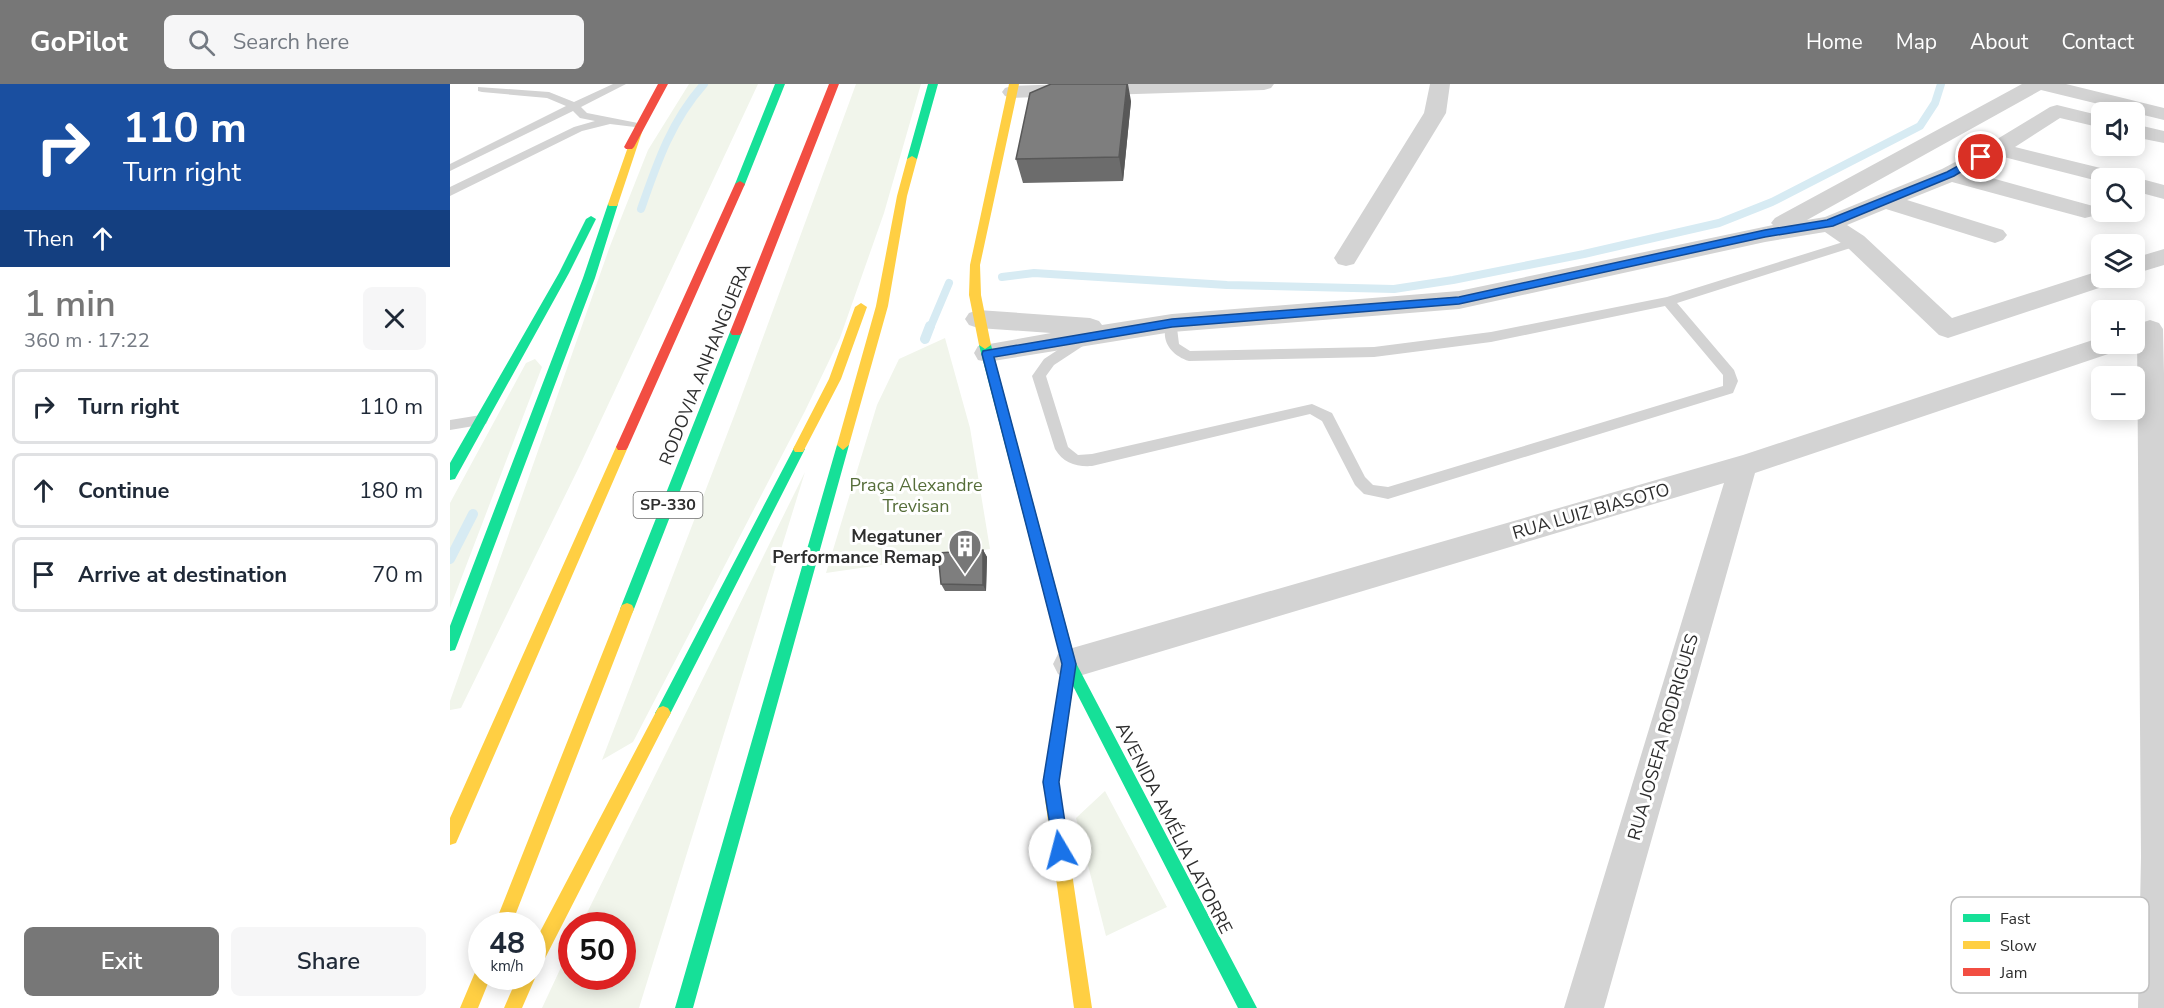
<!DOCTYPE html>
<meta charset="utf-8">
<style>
:root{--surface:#fff;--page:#f6f6f7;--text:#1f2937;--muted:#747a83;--line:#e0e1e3;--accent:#777}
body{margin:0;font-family:"Nunito Sans",sans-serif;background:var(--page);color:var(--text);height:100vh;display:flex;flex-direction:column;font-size:22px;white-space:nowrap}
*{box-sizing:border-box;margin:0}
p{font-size:20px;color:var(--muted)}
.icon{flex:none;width:33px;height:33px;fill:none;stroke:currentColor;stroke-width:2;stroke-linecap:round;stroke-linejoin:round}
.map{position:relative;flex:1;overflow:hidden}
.panel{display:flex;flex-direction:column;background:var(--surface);width:450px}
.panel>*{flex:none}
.banner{background:#1a4fa0;color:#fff;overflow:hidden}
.tools{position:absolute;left:1641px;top:18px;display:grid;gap:12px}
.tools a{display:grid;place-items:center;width:54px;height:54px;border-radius:9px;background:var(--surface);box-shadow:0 3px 15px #0003;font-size:30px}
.speed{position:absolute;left:18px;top:828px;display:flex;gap:12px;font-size:30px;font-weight:700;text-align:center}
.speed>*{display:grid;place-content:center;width:78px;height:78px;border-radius:50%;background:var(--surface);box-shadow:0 3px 15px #0003;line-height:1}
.speed small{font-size:15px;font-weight:400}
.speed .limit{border:9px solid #d22;background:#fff;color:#111}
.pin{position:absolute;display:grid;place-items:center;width:51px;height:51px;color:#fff;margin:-26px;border:3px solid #fff;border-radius:50%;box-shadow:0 2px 6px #0007}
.me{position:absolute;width:66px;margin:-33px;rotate:352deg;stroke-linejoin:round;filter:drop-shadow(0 0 4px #0008)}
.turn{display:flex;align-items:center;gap:21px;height:126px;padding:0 24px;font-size:27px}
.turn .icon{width:78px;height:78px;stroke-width:2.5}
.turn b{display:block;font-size:42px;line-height:51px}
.then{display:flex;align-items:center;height:57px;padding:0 24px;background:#0003;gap:12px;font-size:22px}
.round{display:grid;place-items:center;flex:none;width:63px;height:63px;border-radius:9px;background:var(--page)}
.overview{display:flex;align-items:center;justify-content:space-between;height:102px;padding:0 24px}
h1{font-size:36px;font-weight:600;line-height:45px;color:var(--accent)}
.cta{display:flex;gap:12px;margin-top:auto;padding:12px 24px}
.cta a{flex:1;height:69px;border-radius:9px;background:var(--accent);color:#fff;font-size:24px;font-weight:600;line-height:69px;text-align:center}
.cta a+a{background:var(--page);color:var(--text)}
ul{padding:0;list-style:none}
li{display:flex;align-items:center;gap:18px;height:75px;margin:0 12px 9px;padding:0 12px;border:3px solid var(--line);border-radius:9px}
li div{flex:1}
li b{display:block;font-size:22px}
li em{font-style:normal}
header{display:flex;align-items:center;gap:36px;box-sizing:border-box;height:84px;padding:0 30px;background:var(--accent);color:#fff}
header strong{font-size:28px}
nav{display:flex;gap:33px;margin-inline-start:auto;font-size:21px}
.search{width:420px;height:54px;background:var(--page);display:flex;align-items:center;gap:15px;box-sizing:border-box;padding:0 21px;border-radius:9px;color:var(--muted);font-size:22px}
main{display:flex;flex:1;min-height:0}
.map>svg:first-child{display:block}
</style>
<header>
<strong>GoPilot</strong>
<div class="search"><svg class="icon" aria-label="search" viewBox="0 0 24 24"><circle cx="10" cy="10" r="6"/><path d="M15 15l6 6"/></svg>Search here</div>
<nav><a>Home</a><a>Map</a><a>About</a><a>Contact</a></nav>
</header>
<main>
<section class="panel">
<div class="banner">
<div class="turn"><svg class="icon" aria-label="right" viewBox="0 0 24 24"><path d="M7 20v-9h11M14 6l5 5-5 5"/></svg><div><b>110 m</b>Turn right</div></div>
<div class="then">Then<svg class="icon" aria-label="ahead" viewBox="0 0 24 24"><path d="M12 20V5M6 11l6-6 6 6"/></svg></div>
</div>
<div class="overview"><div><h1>1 min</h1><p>360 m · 17:22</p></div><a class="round"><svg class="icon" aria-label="close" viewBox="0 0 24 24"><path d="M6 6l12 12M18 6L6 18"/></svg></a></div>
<ul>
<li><svg class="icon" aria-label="right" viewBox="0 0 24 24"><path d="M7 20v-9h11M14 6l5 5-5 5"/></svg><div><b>Turn right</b></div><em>110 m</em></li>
<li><svg class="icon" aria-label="ahead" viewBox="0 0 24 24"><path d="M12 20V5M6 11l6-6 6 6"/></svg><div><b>Continue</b></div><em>180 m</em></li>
<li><svg class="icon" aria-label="arrive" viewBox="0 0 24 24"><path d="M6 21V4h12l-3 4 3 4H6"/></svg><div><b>Arrive at destination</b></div><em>70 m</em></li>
</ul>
<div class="cta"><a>Exit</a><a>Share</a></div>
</section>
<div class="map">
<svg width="1714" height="924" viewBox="0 0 1714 924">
<rect width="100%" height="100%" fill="#fff"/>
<!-- green -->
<path fill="#f1f5eb" d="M239,0H308L130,381L11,624L0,626V617L160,162L198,66Z
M406,0H471L434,129L390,254L355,327L183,658L152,676L286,327Z
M495,254L520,344L540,465L376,489L427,321L449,275Z
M85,275L92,283L0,524V419L76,279Z
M355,388L189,924H92L121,862L122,892H172V842L131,841Z
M655,707L717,823L656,852L626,734Z"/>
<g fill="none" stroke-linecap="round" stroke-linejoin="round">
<!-- stream-far1 -->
<path stroke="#d7ebf3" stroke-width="8" d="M191,125C207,79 221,37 254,0
M552,193L584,189L777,201L944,205L1003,196L1134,170L1269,139L1322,118L1470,42L1485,19L1491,0
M480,244L499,199"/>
<!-- stream -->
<path stroke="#d7ebf3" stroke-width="10" d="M475,255L480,242
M0,475L23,430"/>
<!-- lane -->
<path fill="#d3d3d3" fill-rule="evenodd" d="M163,0H176L131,23L137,29L193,40V44L160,40L132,47L0,112V103L124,43L145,37L130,34L123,27L0,87V80L116,22L97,14L32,8L28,7V3L99,8L124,18Z
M1406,154L1412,158L1410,161L1227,219L1284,286L1288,297L1283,309L938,415L914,410L905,401L872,337L860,330L642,382C626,383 613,379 605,365L582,292L594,275L632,250H642L643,253L642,256L604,281L596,292L618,363L628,371L642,370L862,320L882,329L915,393L923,401L938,403L1273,302V291L1215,222L1041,258L924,273L739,277C720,271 709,255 718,236H726L729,260L740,267L924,263L1041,248L1217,213Z
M31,331L36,332L38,336L36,340L0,346V336Z"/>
<!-- street -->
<path fill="#d3d3d3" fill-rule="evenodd" d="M620,0H824L821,4L814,6L562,14L555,12L552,8L555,4L562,2Z
M980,0H1000L996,29L904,180L896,182L888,180L884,174L974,29Z
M1572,0H1616L1714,24V36L1591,6L1357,136L1375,133L1492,85L1539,60L1600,23L1607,21L1652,32V44L1610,34L1565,63L1671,89L1674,94H1652V98L1550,72L1520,88L1643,122L1647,127L1643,132L1635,134L1502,98L1457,116L1553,146L1557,151L1553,156L1545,159L1436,125L1397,141L1414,152L1502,234L1652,186V194H1664L1661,200L1498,254L1489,251L1398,164L1375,148L1315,158L1009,225L722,248L537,278L528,276L524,269L528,262L601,249L528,244L519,241L515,235L519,229L528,226L640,234L649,237L652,241L722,230L1009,207L1323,141L1321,139L1325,134Z
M1684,40L1714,47V59L1684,53Z
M1684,93L1714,101V115L1684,107V94H1678Z
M1714,165V181L1684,190V174Z
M1700,236L1709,239L1713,245L1714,290V924H1688L1691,773L1687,245L1691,239Z
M1652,253V260H1671L1667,267L1305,389L1154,924H1114L1274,399L619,595L608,590L603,580L608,570L619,565L1293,371Z"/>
<!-- fast -->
<path fill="#16e098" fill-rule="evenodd" d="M325,0H335L295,100L294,102H286L285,100Z
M478,0H488L467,75L462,78L457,75Z
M163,117L168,120L145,194L7,561L5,566L0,567V542L133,194L158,120Z
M141,132L146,135L119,189L5,395L0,396V379L109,189L136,135Z
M286,244L292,248L184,525L182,529L177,531L172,529L170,525L280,248Z
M535,257L541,261L626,579L807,924H788L623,602L609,698L611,715L609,721L603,723L597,721L593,698L612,580L529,261Z
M393,356L399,361L243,924H225L387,361Z
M349,360L355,365L218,634L213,636L208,634L205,629L208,624L345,362Z"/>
<!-- slow -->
<path fill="#ffcf43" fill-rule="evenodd" d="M559,0H569L530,181L531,211L541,261L535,265L529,261L519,211L520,181Z
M186,40L194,42L168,120L167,122H159L158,120Z
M462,72L467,75L457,112L438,222L399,361L393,366L387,361L426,222L447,112L457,75Z
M411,219L417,223L391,295L353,368H345L343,365L379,295L405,223Z
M172,358L178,363L6,759L0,761V734L166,363Z
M177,519L182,521L184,525L61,842H44L170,525L172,521Z
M213,622L218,624L221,629L218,634L88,888L85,890L86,892L72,924H54L68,892H82V863L208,624Z
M603,707L609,709L611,715L642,924H624L595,715L597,709Z
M32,883V892H41L28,924H10L26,886Z"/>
<!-- jam -->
<path fill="#f24e42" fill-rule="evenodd" d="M208,0H218L184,63L182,65H176L174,63Z
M379,0H389L292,248L290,251H282L280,248Z
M290,97L295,100L178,363L176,366H168L166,363L285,100Z"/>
</g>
<!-- wall -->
<path fill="#6c6c6c" d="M681,17L673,97L573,99L566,75Z
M533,466L537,473L536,507H495L491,500Z"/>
<!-- shaded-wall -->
<path fill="#585858" d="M677,0H678L681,17L673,97L669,73Z
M533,466L537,473L536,507L533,501Z"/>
<!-- building -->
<path fill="#7e7e7e" stroke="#585858" stroke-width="1.5" d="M601,0H677L669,73L566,75L580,9Z
M533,466V501L491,500L488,469Z"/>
<!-- route -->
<path fill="#1a73e8" stroke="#114b97" stroke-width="1.5" d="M1528,71L1536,73L1504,92L1383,142L1315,153L1009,220L722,243L544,273L626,580L609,698L619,766L616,772L610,774L605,772L593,698L612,580L532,270L533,267L722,235L1009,213L1315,146L1377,136L1497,88Z"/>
<!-- icons -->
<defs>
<g id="building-pin" transform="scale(1.725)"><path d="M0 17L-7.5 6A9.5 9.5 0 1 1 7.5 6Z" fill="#777" stroke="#fff"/><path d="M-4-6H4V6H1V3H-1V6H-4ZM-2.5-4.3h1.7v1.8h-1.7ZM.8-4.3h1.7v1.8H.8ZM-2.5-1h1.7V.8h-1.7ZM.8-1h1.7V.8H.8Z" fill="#fff"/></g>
</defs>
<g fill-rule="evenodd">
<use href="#building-pin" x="515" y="462"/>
</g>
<g text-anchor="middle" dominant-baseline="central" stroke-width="6" stroke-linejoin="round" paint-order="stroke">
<!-- shield labels -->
<rect fill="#fff" stroke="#6d6d6d" stroke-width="1.5" x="183.5" y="408" width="69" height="26" rx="4.5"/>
<g font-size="16" font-weight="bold" fill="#2e2e2e">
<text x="218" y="421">SP-330</text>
</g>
<!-- street labels -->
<g font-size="18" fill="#2e2e2e" stroke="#fff">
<text transform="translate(255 280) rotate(-68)">RODOVIA ANHANGUERA</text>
<text transform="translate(1141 427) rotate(-16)">RUA LUIZ BIASOTO</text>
<text transform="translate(1213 653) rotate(-74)">RUA JOSEFA RODRIGUES</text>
<text transform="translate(724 744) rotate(63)">AVENIDA AMÉLIA LATORRE</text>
</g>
<!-- park labels -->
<g font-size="18" fill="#556d39" stroke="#fff">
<text x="466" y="401">Praça Alexandre<tspan x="466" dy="21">Trevisan</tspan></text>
</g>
<!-- poi labels -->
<g font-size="18" font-weight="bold" fill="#2e2e2e" stroke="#fff" text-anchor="end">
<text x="492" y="452">Megatuner<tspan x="492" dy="21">Performance Remap</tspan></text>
</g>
</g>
<!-- legend -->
<rect x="1501" y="813" width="198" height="96" rx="9" fill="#fff" stroke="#c0c0c0" stroke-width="1.5"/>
<rect x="1513" y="830" width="27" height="8" fill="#16e098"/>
<rect x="1513" y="857" width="27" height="8" fill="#ffcf43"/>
<rect x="1513" y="884" width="27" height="8" fill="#f24e42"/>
<g font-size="16" fill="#2e2e2e">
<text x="1550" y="840">Fast</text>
<text x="1550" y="867">Slow</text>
<text x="1550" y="894">Jam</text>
</g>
</svg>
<div class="tools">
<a><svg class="icon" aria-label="sound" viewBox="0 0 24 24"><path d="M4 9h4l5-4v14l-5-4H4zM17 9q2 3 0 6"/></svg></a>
<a><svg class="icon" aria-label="search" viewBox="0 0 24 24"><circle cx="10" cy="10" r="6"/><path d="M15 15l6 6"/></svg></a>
<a><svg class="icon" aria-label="layers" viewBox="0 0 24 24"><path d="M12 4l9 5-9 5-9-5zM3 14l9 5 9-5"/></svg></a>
<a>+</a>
<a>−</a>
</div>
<div class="speed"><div>48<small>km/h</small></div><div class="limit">50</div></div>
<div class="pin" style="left:1531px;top:73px;background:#d93025"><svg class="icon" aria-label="arrive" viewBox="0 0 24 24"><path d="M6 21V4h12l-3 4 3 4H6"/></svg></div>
<svg class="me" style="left:610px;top:766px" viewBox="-20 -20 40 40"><circle r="19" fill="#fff"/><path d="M0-13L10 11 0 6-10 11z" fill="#1a73e8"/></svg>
</div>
</main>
